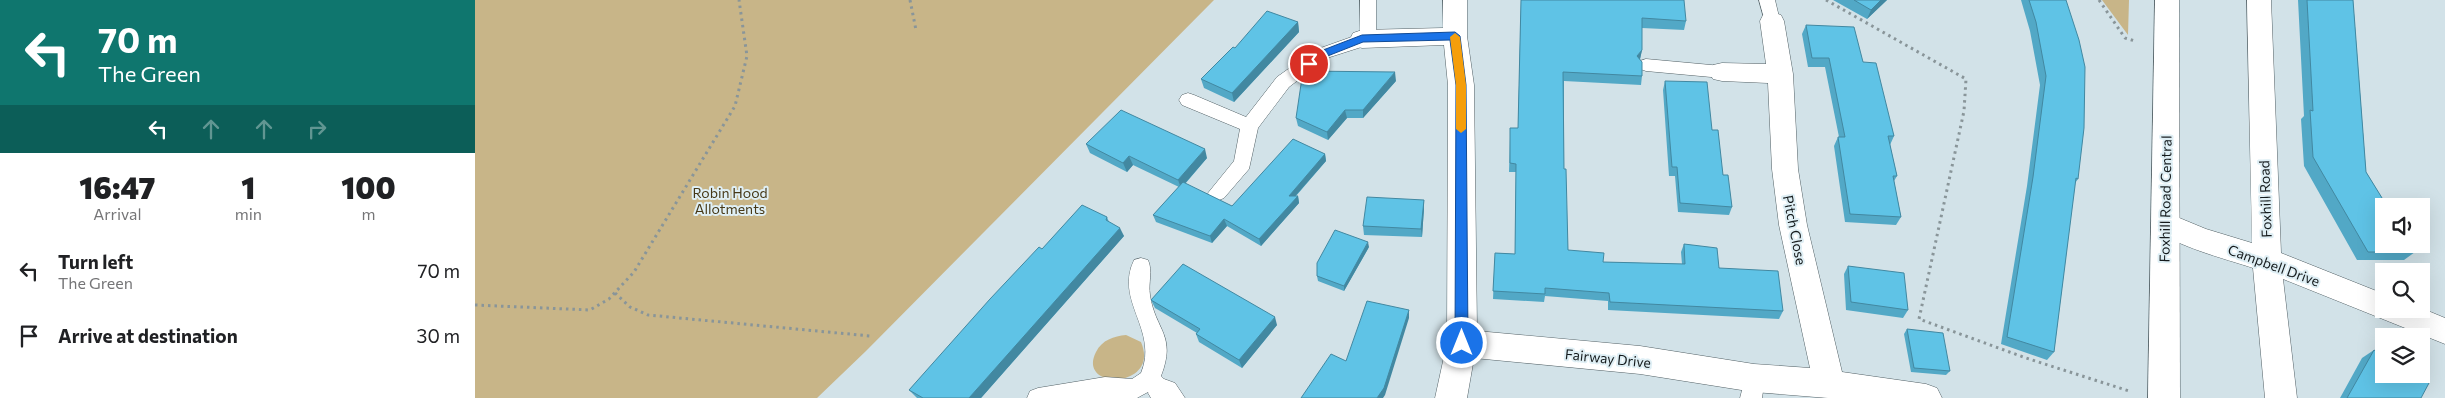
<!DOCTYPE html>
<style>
:root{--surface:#fff;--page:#f6f6f6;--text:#202124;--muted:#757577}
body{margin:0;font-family:Commissioner,sans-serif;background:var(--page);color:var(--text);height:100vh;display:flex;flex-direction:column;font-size:19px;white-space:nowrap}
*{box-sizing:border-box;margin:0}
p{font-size:16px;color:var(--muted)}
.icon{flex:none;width:28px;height:28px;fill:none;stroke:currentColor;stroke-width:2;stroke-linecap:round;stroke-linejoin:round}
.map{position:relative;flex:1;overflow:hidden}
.sheet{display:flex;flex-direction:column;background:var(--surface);width:475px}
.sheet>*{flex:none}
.guide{background:#0f766e;color:#fff;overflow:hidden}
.controls{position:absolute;left:1900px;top:198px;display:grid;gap:10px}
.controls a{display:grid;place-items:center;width:55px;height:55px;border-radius:0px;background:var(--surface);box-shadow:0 5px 20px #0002;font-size:25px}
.pin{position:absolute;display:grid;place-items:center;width:42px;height:42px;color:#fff;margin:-21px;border:2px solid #fff;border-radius:50%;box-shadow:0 1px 5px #0007}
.me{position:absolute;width:55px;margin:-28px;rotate:0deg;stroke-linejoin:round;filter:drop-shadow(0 0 4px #0008)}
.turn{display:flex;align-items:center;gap:18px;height:105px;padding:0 15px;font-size:22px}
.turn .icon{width:65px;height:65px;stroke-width:2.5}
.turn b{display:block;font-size:35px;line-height:42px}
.lanes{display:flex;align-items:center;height:48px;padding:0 15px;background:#0003;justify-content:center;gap:25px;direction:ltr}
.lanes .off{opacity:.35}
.eta{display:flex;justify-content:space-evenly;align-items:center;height:85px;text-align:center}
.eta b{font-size:30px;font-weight:800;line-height:35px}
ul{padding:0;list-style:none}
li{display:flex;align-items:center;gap:15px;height:65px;padding:0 15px}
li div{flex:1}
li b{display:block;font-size:19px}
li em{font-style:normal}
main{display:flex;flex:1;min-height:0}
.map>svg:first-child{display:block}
</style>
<main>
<section class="sheet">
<div class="guide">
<div class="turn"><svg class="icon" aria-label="left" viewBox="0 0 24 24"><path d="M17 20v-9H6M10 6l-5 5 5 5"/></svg><div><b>70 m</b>The Green</div></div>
<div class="lanes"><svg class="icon" aria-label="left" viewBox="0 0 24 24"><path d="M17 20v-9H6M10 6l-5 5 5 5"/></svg><svg class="icon off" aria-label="ahead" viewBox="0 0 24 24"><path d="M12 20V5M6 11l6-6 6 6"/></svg><svg class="icon off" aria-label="ahead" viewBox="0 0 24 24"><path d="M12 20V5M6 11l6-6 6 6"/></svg><svg class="icon off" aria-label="right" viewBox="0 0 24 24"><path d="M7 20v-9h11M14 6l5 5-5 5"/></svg></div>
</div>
<div class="eta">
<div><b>16:47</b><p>Arrival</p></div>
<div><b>1</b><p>min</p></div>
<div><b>100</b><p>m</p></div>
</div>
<ul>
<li><svg class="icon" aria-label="left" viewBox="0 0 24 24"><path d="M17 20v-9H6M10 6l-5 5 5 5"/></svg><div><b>Turn left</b><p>The Green</p></div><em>70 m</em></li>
<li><svg class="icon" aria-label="arrive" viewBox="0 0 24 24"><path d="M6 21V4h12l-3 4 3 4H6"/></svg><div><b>Arrive at destination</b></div><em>30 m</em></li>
</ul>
</section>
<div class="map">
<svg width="1970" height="398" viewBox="0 0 1970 398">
<rect width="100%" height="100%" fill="#d2e2e8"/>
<!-- green -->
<path fill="#c8b588" d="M0,0H739L391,351L342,398H0Z
M1627,0H1654L1653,35Z
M651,335L666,342C686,389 601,391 621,352C627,340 639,336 651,335Z"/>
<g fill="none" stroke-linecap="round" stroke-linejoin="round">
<!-- service casing -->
<g stroke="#536166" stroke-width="1">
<path id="service" d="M885,0H901V39L899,43L852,58L814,87L783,128L774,169L749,198L742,201L735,198L733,193L759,161L765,129L707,105L704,100L707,95L713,93L719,95L771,117L802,77L840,50L885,34Z
M1284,0H1300L1305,21L1303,25H1291Z
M1171,59L1247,66L1253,68L1256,72L1253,76L1247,78L1171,71L1165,69L1162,65L1165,61Z
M666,258L673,260C678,271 673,283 675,295C680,330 702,335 686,376L696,386L700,393L697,398H680L673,392L662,398H552L555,391L563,388L630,377L657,379L666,373C684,330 639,301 659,260Z
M1279,368L1286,371L1290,378L1287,398H1265L1272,371Z"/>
</g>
<!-- minor casing -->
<g stroke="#536166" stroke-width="1">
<path id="minor" d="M968,0H992V36L999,85L1002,331L1165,346L1279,364L1335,368L1304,225L1297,169L1293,83L1247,81L1238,79L1234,72L1238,65L1247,63L1291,64L1285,21L1288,15L1297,12L1306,15L1309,21L1318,74L1323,169L1332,225L1367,372L1451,384L1462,388L1467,398H1353L1279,392L1165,374L999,358L992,398H960L972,343L973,85L969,45L887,48L878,45L875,39L878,33L887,30L968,28Z
M1772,0H1796L1806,253L1909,294V309L1946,308L1970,318V344L1808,279L1822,398H1790L1778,268C1755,260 1686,243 1676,223L1680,215L1690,212L1731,229L1777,243Z
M689,379L700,383L710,398H676L673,393L678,383Z"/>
</g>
<!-- tertiary casing -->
<g stroke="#536166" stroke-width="1">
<path id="tertiary" d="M1680,0H1704L1705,398H1673Z"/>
</g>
<!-- path -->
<path stroke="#899599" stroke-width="3" stroke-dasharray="2.5 4" stroke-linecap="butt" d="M435,0L441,30
M1351,0L1491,79L1489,111L1444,319L1551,358L1654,391
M1624,0L1650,38L1660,41
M140,293L155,307L173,315L395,336
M0,305L115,310L134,299L159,272L260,106L272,56L264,0"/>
<!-- service -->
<use href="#service" fill="#fff" fill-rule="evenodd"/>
<!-- minor -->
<use href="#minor" fill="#fff" fill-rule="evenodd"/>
<!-- tertiary -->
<use href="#tertiary" fill="#fff" fill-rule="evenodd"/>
</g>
<!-- wall -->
<path fill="#52a8c6" d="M1046,0L1211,21L1209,30L1167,28V50L1165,59L1167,76L1166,85L1089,81V169L1093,250L1128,262L1207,264L1206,252L1209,244L1308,311L1304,319L1133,310V301L1070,296L1069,302L1018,299L1020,253L1040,254L1041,172H1034L1035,137V128H1043Z
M1358,0H1412L1392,19Z
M1546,0H1591L1603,179L1600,183L1579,352L1572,360L1526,344L1552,186L1565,85L1555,31Z
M1823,0H1878L1891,172L1940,252L1929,260H1882L1829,166L1826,119L1829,116Z
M823,22L824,32L759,102L729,88L726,79L760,48Z
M1331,25L1388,62L1419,136L1415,145L1422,176L1419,181L1426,217L1421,225L1370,222L1359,146L1363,137H1364L1350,67H1333L1327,34Z
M921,81L888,118H872L853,140L823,126L821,118Z
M1190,81L1237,130L1248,175L1257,207L1254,215L1203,212L1200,176H1194L1188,90Z
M611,144L732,158L710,184L757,206L850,154L851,161L821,196H823L824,203L786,246L752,226L737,243L681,222L678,215L704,187L658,165L652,172L615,153Z
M949,200V208L947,237L889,235L888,226Z
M632,217L634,222L649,236L506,398H442L434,390L567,249Z
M894,247L869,291L843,281L842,276Z
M1373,266L1433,310L1428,318L1371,310L1369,274Z
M676,300L802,325L767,368L724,342L721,334L722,333L680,308Z
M1432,329L1475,371L1471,375L1436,372L1429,334Z
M1899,350L1946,398H1865L1887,358Z"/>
<!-- shaded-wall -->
<path fill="#4288a1" d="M1406,0H1412L1392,19L1396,10Z
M823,22L824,32L759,102L757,93Z
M1167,50L1165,59L1160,65L1162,56Z
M920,72L921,81L888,118V110Z
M870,110L872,118L853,140L852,132Z
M730,149L732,158L706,188L703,180Z
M850,154L851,161L815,202L814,196Z
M654,156L658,165L652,172L648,163Z
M823,196L824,203L786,246L784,239Z
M949,200V208L947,237L946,229Z
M749,219L752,226L737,243L735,236Z
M645,228L649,236L506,398H494Z
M893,242L894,247L869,291V286Z
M934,310V318L910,395L908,398H902Z
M800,317L802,325L767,368L764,360Z"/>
<!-- building -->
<path fill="#5fc3e6" stroke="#4288a1" d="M1046,0H1209L1211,21L1167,18V50L1162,56L1167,62V76L1088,72L1089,169H1091L1093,250L1129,253L1128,262L1210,264L1209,244L1242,248L1244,268L1303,271L1308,311L1135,302L1134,293L1070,288V294L1018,291L1020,253L1040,254L1041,164L1035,163V128H1043Z
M1379,0H1406L1396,10Z
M1554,0H1591L1604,40L1610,67L1609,128L1603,179L1601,178L1579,352L1532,337L1558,177L1571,76L1561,22Z
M1832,0H1878L1891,172L1912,206H1909V244H1935L1940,252H1893L1838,157L1835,110L1838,111Z
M792,11L823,22L757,93L726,79L758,47L760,48Z
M1331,25L1379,27L1388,62L1401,63L1419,136H1413L1422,176H1418L1426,217L1375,214L1363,137H1370L1354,58H1337Z
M828,71L920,72L888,110H870L852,132L821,118Z
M1190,81L1232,82L1237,130H1243L1248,175H1253L1257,207L1205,203L1202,167H1197Z
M646,110L730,149L703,180L654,156L648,163L611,144Z
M818,139L850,154L814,196H823L784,239L749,219L735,236L678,215L708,182L757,206Z
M892,197L949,200L946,229L888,226Z
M607,205L632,217L631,220L645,228L494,398H448L434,390L515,299L564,247L567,249Z
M860,230L893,242L869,286L842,276V263Z
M708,264L800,317L764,360L721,334L725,329L676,300Z
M1373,266L1429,273L1433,310L1376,302Z
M892,301L934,310L909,388L902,398H826L856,354L871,361Z
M1432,329L1468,333L1475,371L1439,368Z
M1899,350L1909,356V374H1938L1954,383L1946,398H1872Z"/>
<!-- route -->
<path fill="#1a73e8" stroke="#114b97" d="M980,32L985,36L991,85L993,343L987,349L980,343L981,85L975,40L888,42L850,57L834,67L828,64L843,52L887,35Z"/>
<!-- slow -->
<path fill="#f59e0b" d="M980,33L985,37L991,85V129L986,133L981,129V85L975,37Z"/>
<g text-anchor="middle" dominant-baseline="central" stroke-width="4" stroke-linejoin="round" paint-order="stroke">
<!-- park labels -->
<g font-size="14" fill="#463816" stroke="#dfeff5">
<text x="255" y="192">Robin Hood<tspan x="255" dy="16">Allotments</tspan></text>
</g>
<!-- street labels -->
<g font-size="14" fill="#151b1d" stroke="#dfeff5">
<text transform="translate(1690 199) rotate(-89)">Foxhill Road Central</text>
<text transform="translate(1790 199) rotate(-92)">Foxhill Road</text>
<text transform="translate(1320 230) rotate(79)">Pitch Close</text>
<text transform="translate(1799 265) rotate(20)">Campbell Drive</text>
<text transform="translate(1133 358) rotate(6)">Fairway Drive</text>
</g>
</g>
</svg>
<div class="controls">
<a><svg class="icon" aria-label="sound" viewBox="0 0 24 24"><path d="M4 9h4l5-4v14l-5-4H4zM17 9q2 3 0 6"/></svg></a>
<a><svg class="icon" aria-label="search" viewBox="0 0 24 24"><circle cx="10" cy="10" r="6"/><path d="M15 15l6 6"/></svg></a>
<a><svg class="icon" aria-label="layers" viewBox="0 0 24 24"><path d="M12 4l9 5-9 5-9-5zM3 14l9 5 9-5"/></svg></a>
</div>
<div class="pin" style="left:834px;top:64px;background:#d93025"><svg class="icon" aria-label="arrive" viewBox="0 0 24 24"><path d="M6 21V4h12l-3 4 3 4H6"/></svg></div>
<svg class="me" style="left:987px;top:343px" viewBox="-20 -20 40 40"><circle r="17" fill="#1a73e8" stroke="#fff" stroke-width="3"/><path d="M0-11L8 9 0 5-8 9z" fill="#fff"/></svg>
</div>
</main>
